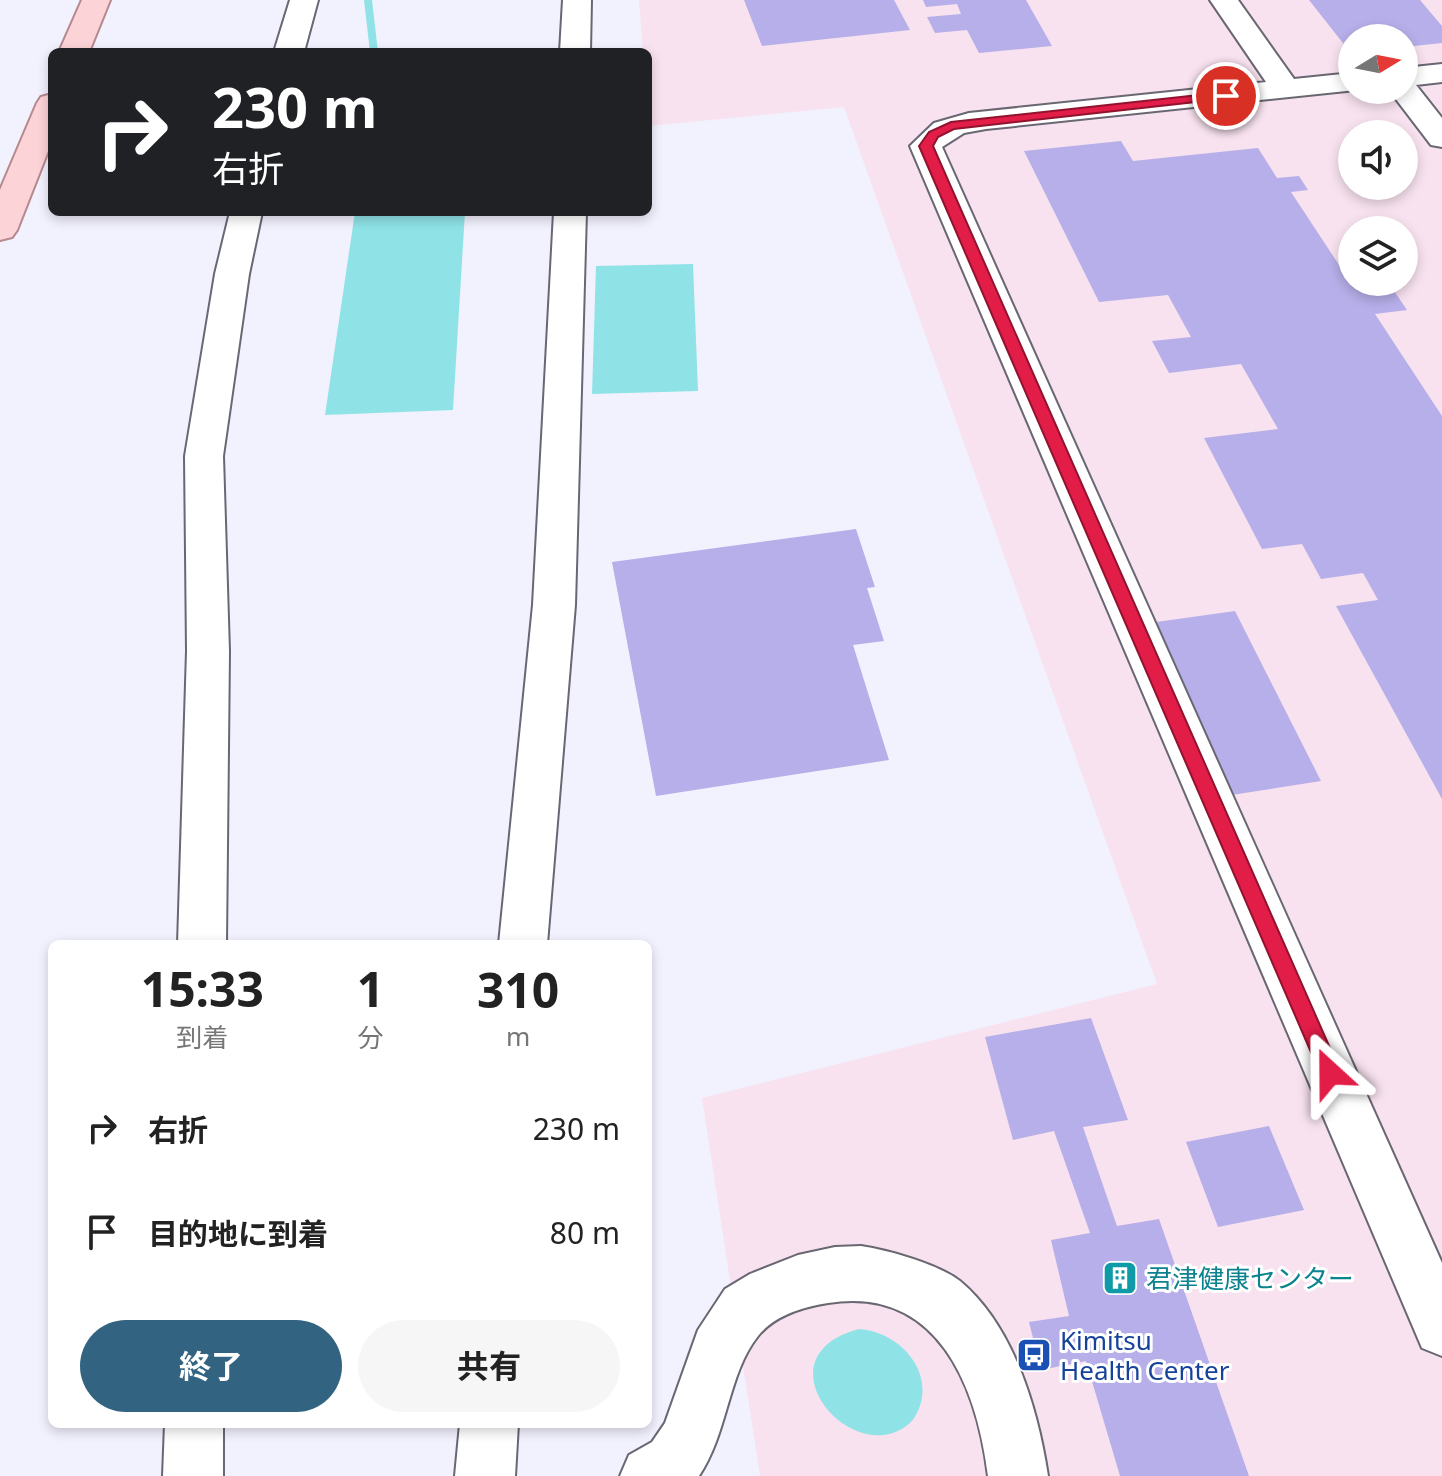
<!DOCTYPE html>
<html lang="ja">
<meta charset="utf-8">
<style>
:root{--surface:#fff;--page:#f6f6f6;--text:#222;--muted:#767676;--accent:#326481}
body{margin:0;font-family:"Noto Sans","Noto Sans JP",sans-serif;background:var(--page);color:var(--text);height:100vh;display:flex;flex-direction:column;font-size:30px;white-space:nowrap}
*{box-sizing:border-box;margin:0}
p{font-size:26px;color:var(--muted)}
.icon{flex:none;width:44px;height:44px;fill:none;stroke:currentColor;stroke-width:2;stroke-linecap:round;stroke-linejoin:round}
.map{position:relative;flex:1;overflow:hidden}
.drawer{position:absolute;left:48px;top:940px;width:604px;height:488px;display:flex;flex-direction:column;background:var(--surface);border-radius:12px;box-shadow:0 4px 12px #0003}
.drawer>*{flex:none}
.hud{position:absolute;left:48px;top:48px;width:604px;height:168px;border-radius:12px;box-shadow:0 4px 12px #0003;background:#202124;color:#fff;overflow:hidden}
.needle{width:52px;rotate:80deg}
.tools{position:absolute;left:1338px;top:24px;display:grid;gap:16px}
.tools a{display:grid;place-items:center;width:80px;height:80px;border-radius:50%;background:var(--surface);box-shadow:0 4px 12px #0003;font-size:40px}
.pin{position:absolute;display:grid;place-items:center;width:68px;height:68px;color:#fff;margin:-34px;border:4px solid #fff;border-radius:50%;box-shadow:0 2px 8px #0007}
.me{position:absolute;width:88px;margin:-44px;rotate:336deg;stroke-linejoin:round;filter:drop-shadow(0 0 6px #0008)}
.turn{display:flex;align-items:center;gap:28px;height:168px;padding:0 32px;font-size:36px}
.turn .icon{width:104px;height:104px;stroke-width:2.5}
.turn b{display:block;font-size:56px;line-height:68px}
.eta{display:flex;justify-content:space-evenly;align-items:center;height:136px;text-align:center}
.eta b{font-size:48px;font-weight:700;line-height:56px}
.button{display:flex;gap:16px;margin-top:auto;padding:16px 32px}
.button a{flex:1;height:92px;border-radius:48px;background:var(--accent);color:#fff;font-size:32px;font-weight:700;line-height:92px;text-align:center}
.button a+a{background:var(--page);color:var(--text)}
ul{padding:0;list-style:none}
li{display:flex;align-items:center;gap:24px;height:104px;padding:0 32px}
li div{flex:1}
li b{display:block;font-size:30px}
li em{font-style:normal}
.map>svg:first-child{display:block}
</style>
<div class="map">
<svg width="1442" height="1476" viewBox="0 0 1442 1476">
<rect width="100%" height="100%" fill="#f2f1fe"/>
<!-- industrial -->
<path fill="#f8e2ef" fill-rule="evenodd" d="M639,0H1442V1476H760L702,1098L1157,984L844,107L649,126L648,52H643ZM1352,38H1404V90H1352ZM1352,134H1404V186H1352ZM1352,230H1404V282H1352Z"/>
<!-- water -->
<path fill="#8fe3e7" d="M355,212H465L453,410L325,415Z
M693,264L698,391L592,394L596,266Z
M859,1329C903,1332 942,1379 912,1421C856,1476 753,1357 859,1329Z"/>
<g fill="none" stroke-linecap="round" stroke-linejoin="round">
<!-- stream -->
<path fill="#8fe3e7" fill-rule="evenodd" d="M364,0H372L378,52H370Z"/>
</g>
<!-- building -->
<path fill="#b6afe9" d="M744,0H894L910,30L762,46Z
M923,0H1026L1052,46L979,53L967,30L935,33L927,17L961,14L957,4L926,7Z
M1309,0H1420L1442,26V43L1404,47V38H1352L1350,52Z
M1121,141L1133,161L1258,148L1277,178L1299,176L1308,190L1291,192L1343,271L1352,270V282H1388L1407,310L1375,314L1442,416V799L1336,606L1378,600L1363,573L1321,579L1302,544L1262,549L1204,438L1278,429L1241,364L1169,373L1152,341L1191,337L1168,295L1099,302L1024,151Z
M856,529L875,587L867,588L884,641L853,645L889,760L656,796L612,562Z
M1235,611L1321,781L1219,797L1142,624Z
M1091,1018L1128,1120L1083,1127L1117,1226L1159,1219L1249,1476H1120L1086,1361L1041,1370L1029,1322L1069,1316L1051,1240L1090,1233L1054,1131L1013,1140L985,1037Z
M1269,1126L1304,1210L1218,1227L1186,1142Z"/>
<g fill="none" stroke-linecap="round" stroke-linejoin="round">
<!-- minor casing -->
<g stroke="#686772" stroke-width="4">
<path id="minor" d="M290,0H318L304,52H274Z
M563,0H591L590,52H560Z
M1210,0H1238L1294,79L1352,73V90H1356L986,129L964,133L942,147L1442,1263V1356L1422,1348L910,146L934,123L969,113L1266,82Z
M1442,64V82L1416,85L1442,118V147L1431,145L1389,90H1404V68Z
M230,212H262L249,274L223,456L229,651L226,944H178L187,651L185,456L215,274Z
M554,212H586L575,605L547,944H499L533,605Z
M861,1246C888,1250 938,1264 960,1281C1014,1326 1038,1410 1048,1476H988C977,1387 938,1285 828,1303C803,1307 775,1315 758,1336C728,1373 728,1433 699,1476H620L629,1455L652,1442L665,1423L698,1330L725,1289L750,1274L798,1255L835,1247Z
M165,1424H223V1476H163Z
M460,1424H518L515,1476H455Z"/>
</g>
<!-- major casing -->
<g stroke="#b6898e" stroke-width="4">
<path id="major" d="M82,0H110L89,52H59Z
M52,94V141L17,230L12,237L0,240V190L37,103L41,97Z"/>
</g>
<!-- minor -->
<use href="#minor" fill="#fff" fill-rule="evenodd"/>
<!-- major -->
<use href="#major" fill="#fcd3d6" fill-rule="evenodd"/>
</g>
<!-- route -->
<path fill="#e11d48" stroke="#92132f" stroke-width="2" d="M1226,92L1231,93V98L954,129L938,137L933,146L1341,1073L1338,1080L1330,1083L1323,1080L1320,1073L919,146L929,132L951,122Z"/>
<!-- icons -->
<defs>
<g id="building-square" transform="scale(1.8)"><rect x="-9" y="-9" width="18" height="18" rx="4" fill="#0f9aa8" stroke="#fff"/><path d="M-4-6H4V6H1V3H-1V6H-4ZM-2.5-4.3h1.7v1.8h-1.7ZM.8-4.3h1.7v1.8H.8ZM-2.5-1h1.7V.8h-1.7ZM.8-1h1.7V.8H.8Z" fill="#fff"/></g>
<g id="bus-square" transform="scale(1.8)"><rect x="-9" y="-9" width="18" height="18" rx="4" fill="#1a4fb4" stroke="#fff"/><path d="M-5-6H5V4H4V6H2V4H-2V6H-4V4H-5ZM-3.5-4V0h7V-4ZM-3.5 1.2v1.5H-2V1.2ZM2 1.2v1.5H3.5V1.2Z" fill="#fff"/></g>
</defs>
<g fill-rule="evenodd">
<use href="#building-square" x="1120" y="1278"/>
<use href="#bus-square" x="1034" y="1355"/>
</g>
<g text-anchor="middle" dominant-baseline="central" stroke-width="6" stroke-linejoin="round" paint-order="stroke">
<!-- near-culture labels -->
<g font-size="26" fill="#0d838f" stroke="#fff" text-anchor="start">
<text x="1146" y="1278">君津健康センター</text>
</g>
<!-- near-transit labels -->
<g font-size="26" fill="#164399" stroke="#fff" text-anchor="start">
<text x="1060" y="1340">Kimitsu<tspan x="1060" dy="30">Health Center</tspan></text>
</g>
</g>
</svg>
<div class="tools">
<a><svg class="needle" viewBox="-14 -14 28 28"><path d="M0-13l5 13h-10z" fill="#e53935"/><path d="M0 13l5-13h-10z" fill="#767676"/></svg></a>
<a><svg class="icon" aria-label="sound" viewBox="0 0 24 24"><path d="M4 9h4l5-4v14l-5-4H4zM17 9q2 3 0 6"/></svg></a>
<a><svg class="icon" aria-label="layers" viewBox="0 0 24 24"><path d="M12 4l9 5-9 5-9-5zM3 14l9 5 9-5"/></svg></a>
</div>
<div class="pin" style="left:1226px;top:96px;background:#d93025"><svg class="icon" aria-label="arrive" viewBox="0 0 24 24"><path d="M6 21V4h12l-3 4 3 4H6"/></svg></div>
<svg class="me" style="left:1330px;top:1073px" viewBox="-20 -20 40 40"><path d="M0-17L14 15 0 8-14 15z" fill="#e11d48" stroke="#fff" stroke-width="4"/></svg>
<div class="hud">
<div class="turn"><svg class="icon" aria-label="right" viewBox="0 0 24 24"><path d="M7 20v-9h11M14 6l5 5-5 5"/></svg><div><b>230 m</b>右折</div></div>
</div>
<section class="drawer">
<div class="eta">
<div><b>15:33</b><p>到着</p></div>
<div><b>1</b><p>分</p></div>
<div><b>310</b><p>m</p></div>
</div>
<ul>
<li><svg class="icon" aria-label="right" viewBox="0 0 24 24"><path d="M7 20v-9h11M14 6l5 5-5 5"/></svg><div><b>右折</b></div><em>230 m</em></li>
<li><svg class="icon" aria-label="arrive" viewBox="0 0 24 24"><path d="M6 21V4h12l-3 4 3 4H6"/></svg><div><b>目的地に到着</b></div><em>80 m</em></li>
</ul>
<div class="button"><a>終了</a><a>共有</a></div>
</section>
</div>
